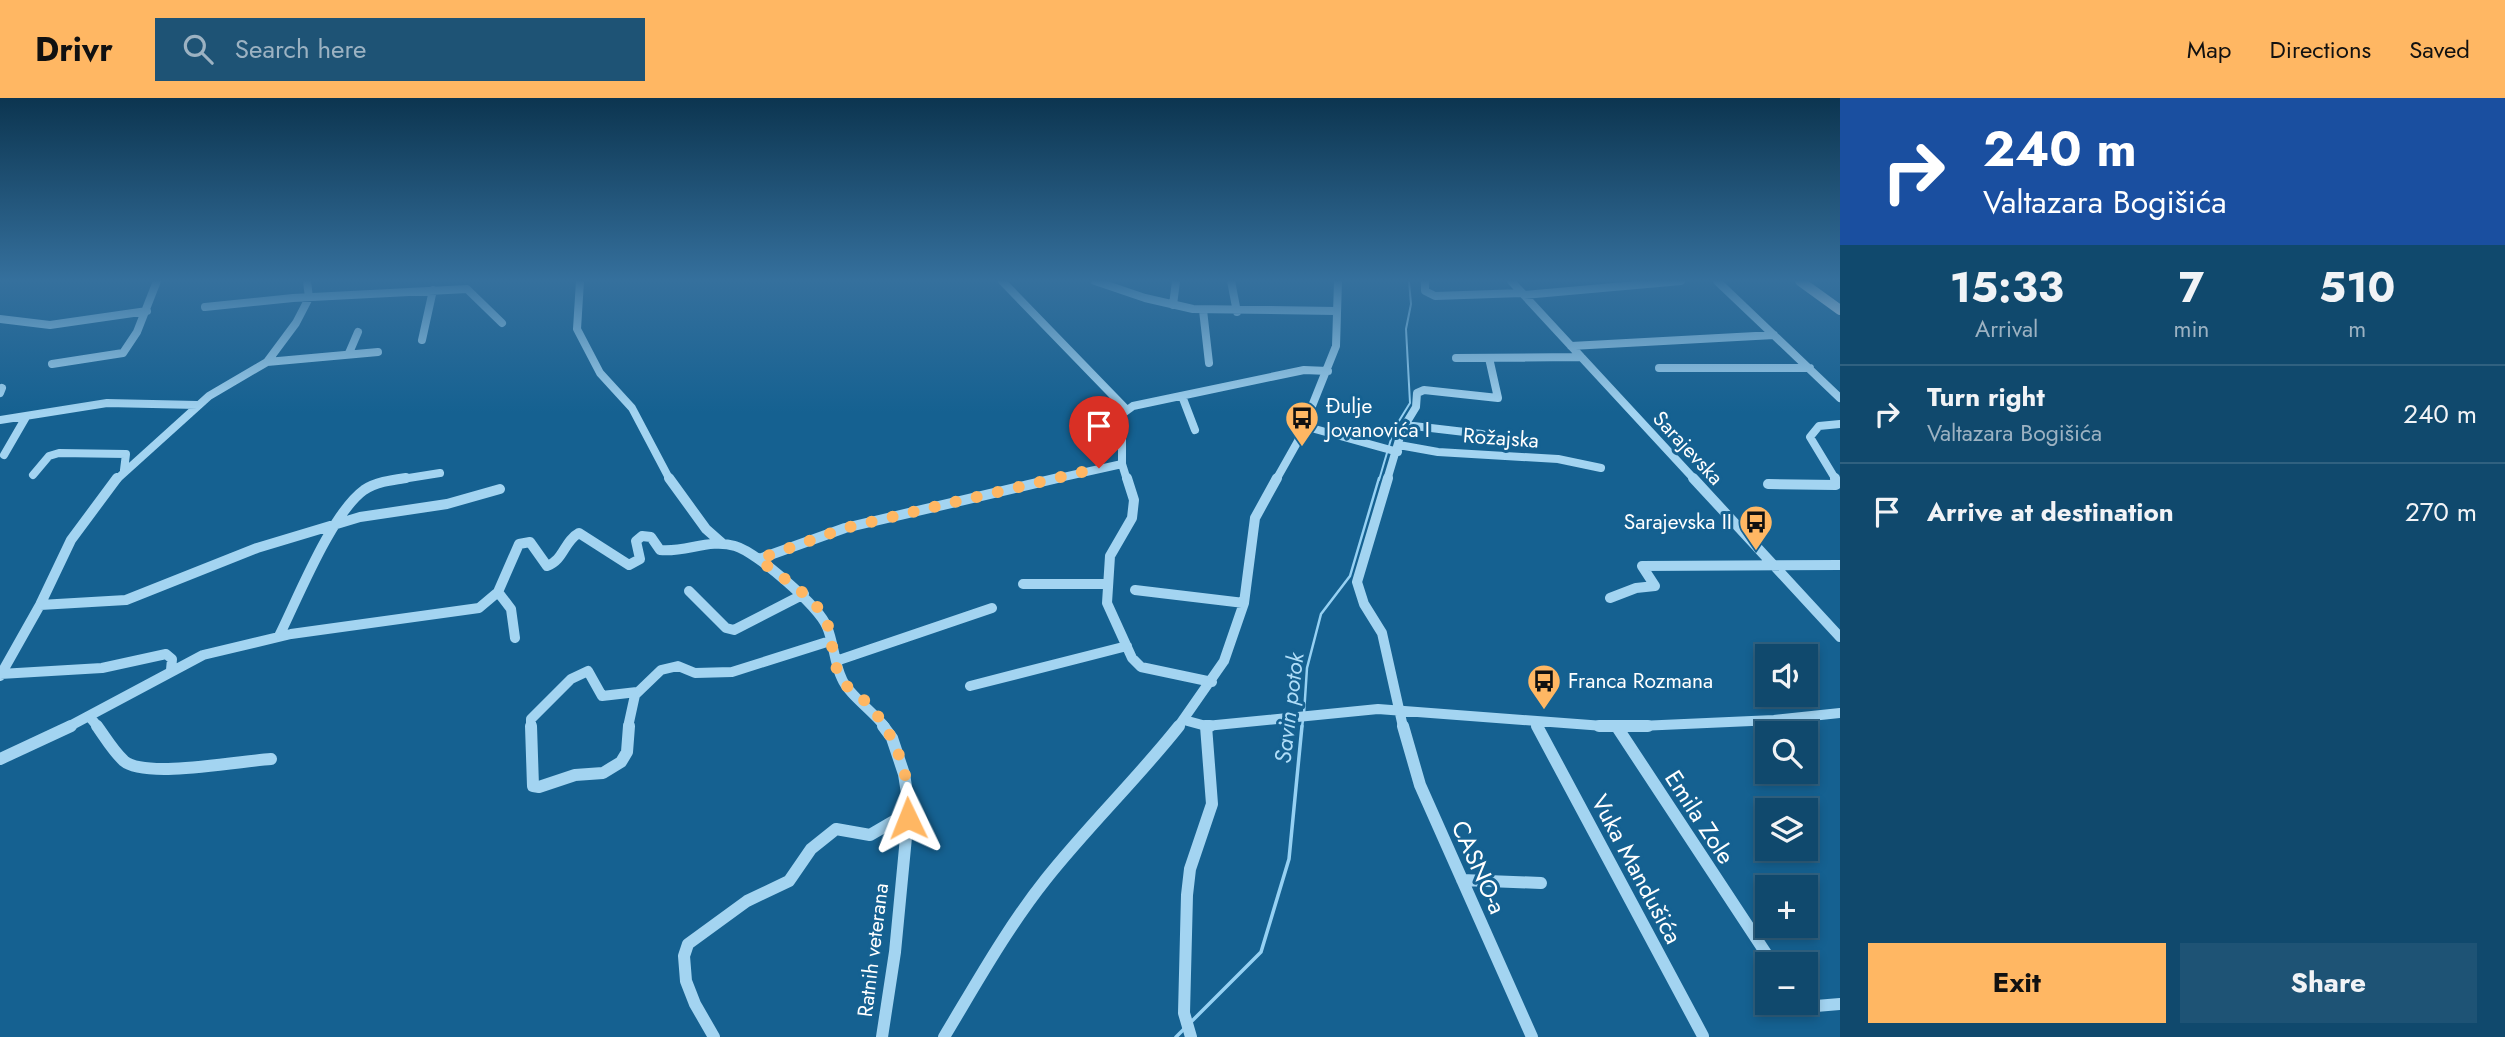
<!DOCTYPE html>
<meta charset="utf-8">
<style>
:root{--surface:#10496d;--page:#1e5375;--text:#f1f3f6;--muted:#9cb2c2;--line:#306180;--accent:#ffb763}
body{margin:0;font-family:Jost,sans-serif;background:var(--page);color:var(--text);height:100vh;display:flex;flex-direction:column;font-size:26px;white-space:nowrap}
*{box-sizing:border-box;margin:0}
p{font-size:23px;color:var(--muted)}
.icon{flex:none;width:38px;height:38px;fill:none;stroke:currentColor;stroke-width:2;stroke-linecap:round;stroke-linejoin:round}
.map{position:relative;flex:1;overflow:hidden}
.sheet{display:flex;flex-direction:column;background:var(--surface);width:665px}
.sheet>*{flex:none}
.hud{background:#1a4fa0;color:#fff;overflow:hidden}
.buttons{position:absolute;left:1755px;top:546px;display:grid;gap:14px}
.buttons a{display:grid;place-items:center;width:63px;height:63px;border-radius:0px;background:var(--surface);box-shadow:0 4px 10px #0003,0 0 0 2px var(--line);font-size:35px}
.pin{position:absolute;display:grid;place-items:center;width:60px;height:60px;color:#fff;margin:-72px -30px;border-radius:50% 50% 50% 0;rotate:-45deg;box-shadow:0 0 7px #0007}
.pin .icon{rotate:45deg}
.me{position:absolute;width:77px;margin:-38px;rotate:358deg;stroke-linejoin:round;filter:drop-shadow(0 0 5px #0008)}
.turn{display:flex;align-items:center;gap:24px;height:147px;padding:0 28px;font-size:32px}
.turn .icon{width:91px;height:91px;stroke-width:2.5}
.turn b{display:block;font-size:49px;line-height:60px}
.eta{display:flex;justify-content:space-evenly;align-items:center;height:119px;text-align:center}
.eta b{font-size:42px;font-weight:700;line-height:49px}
.action{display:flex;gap:14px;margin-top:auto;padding:14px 28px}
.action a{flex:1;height:80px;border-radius:0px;background:var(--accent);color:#111;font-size:28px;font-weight:700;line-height:80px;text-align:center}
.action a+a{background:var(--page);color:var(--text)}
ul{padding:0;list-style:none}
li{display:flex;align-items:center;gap:21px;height:98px;padding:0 28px;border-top:2px solid var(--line)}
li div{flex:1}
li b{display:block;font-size:26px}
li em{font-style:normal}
header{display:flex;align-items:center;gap:42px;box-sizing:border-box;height:98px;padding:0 35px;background:var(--accent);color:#111}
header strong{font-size:33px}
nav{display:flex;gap:38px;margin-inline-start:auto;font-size:24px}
.search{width:490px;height:63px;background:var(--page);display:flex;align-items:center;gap:18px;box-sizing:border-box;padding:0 24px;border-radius:0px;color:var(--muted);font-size:26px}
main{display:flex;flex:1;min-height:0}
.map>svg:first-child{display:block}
</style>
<header>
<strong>Drivr</strong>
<div class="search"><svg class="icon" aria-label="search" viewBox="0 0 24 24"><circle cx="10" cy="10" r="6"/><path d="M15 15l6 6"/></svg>Search here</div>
<nav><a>Map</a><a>Directions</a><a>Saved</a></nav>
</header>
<main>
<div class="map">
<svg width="1840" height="939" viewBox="0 0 1840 939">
<rect width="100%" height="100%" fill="#156191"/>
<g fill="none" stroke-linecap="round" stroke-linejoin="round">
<!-- stream-far2 -->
<path stroke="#96d1f3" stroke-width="2" d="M1379,382L1394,331L1410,305L1406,231L1411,206L1409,183"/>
<!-- stream-far1 -->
<path stroke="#96d1f3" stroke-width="2.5" d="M1304,616L1307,570L1321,516L1350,478L1379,380
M1302,629L1303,622"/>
<!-- stream -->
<path stroke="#96d1f3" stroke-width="3.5" d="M1191,924L1261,854L1289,761L1302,628
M1176,939L1184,931"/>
<!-- minor-far2 -->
<path stroke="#a3d4f1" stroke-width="8" d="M580,183L577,231L600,275L632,310L670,382
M1002,183L1126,311
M1095,183L1145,200L1193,211L1336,213
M1231,183L1237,214
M1425,183V193L1435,198L1522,195
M1511,183L1695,382
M1717,183L1840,300
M1524,197L1681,183
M1173,207L1176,183
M205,209L293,200L467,191L502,225
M1203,212L1209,265
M0,221L50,227L147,213
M422,242L433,192
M1571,248L1774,237
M349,255L358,234
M1456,260L1581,259
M267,264L378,254
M52,266L123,255L137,234L157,183
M1659,270H1810
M0,295L2,290
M1182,298L1195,332
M0,322L107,305L198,307
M1405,327L1482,336
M1304,328L1398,354
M1399,347L1438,354L1558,361L1601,370
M4,357L26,319
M33,377L49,358L59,355L126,356L124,372
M116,382L209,298L267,264L296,225L309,200L307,183
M396,382L440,375
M1050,382L1122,366
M1127,382L1122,366V316L1133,308L1304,272L1328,273
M1276,382L1298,343L1336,248L1338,183
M1387,382L1402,332L1416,309L1417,295L1424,292L1498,300L1489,260
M1836,382L1810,339L1819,328L1840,326"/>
<!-- minor-far1 -->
<path stroke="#a3d4f1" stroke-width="10" d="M669,380L706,431L723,446
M1127,380L1134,402L1132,420L1110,458L1107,505L1132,560L1141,569L1212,584
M1388,380L1357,484L1364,506L1382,535L1403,629
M1693,380L1840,539
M1768,386L1836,387L1835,380
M759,461L845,430L1058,380
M1642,468L1840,467
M1023,486H1107
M1135,492L1244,505
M689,493L726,530L734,532L804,496
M498,494L511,511L515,540
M1610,500L1636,490L1655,488L1642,468
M40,507L126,502L257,450L360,419L447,406L500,391
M279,538C298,500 331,416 364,392C376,384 392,382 406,380
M836,563L992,510
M0,576L102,570L166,556L172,561L171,572
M0,578L40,507L71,442L117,380
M970,588L1127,548
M89,618L98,629
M1184,622L1206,628L1378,611L1617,629L1774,622L1840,615
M1535,624L1538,629
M68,629L203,557L291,536L479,510L498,494L519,446L530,444L547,468C564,462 564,443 579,435L629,467L640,461L636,443L642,438L651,439L660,452C685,455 710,440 735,448C756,454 819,508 827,529C834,545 834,565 842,581C848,596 874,614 885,629
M531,629V621L571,581L588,573L602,598L637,594
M628,629L635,597L661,572L678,568L695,575L732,574L830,543
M1178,629L1224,563L1244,505L1255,420L1277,380"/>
<!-- minor -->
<path stroke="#a3d4f1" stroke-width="12" d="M97,628C105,639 113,653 124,663C145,681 240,663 271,661
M531,628L533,688L539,689L575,677L603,675L621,664L627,654L629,628
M1205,628H1210
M1403,628L1420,687L1532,939
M1537,628L1703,938
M1599,628H1648
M1617,629L1773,866
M0,661L71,628
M1462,782L1541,785
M1805,905L1816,908L1840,906
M714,939L695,906L686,883L684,858L688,846L747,803L789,783L811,751L836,731L870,737L894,723L908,720
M882,939L895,854L909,708L904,676L892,640L883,628
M944,939C976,886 1007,830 1046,781C1088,728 1137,681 1179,628
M1191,939L1184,915L1187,797L1190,771L1212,706L1206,628"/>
<!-- major -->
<path stroke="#edf7ff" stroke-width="10" d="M1800,183L1840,212"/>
</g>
<!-- sky -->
<linearGradient id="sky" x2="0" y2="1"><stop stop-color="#0c3550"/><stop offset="0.58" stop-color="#35709d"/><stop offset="1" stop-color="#35709d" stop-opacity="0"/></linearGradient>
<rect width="1840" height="315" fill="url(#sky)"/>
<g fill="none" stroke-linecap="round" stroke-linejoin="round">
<!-- route -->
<path stroke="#ffb763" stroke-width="12" stroke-dasharray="0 21.6" d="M908,720C912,679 895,636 868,606C860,597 846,591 841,580C832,565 833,544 828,528C818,498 781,481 759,461L845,430L1099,370"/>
</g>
<!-- icons -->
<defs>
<g id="bus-pin" transform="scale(1.75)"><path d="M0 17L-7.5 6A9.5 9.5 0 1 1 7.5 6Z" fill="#ffb763" stroke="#156191"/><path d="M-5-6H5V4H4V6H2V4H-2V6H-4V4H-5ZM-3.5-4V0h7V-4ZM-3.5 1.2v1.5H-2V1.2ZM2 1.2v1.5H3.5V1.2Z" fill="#111"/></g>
</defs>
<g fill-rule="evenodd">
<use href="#bus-pin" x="1302" y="320"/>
<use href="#bus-pin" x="1756" y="424"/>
<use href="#bus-pin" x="1544" y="583"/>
</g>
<g text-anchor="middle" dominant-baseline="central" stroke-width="6" stroke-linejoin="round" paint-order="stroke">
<!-- poi labels -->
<g font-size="21" fill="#fff" stroke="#156191" text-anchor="start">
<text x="1326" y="308">Đulje<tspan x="1326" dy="24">Jovanovića I</tspan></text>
<text x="1732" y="424" text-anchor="end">Sarajevska II</text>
<text x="1568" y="583">Franca Rozmana</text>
</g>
<!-- street labels -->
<g font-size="21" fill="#fff" stroke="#156191">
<text transform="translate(1501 340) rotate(4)">Rožajska</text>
<text transform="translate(1688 350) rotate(47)">Sarajevska</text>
<text transform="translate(873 852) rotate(-83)">Ratnih veterana</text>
</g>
<!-- water labels -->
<g font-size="23" font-style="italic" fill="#afddf8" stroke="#156191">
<text transform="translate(1289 610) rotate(-83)">Savin potok</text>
</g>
<!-- near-street labels -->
<g font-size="24" fill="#fff" stroke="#156191">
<text transform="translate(1700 719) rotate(57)">Emila Zole</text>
<text transform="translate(1479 769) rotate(66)">CASNO-a</text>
<text transform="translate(1637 771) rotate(62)">Vuka Mandušića</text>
</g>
</g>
</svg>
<div class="buttons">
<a><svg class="icon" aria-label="sound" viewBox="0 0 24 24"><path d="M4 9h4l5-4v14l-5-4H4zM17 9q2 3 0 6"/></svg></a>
<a><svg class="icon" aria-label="search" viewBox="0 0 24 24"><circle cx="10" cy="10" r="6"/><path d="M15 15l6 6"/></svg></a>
<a><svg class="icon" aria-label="layers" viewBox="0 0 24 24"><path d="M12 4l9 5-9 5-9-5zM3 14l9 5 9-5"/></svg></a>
<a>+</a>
<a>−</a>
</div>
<div class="pin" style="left:1099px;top:370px;background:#d93025"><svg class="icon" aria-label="arrive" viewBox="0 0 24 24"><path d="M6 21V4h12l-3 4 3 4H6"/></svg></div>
<svg class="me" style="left:908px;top:720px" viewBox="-20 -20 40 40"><path d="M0-17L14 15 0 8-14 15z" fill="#ffb763" stroke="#fff" stroke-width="4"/></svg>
</div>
<section class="sheet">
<div class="hud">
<div class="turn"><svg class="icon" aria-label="right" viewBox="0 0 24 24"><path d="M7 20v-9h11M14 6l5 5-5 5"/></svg><div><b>240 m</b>Valtazara Bogišića</div></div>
</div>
<div class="eta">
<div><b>15:33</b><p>Arrival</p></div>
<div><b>7</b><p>min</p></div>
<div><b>510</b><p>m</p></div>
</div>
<ul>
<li><svg class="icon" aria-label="right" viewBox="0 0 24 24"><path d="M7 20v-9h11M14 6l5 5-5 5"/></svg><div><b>Turn right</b><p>Valtazara Bogišića</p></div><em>240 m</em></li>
<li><svg class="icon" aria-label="arrive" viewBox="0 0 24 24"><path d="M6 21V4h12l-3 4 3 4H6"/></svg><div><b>Arrive at destination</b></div><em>270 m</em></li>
</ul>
<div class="action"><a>Exit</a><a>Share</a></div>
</section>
</main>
